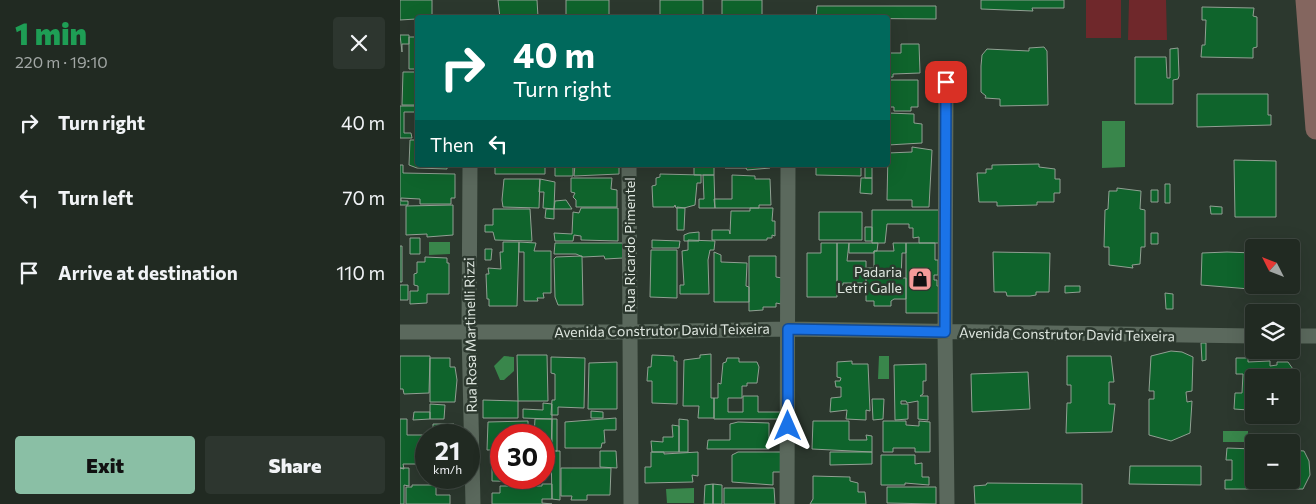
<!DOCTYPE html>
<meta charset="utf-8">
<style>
:root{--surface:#212a22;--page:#2d362f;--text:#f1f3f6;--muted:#a2a7a5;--line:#3e4640;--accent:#8abfa5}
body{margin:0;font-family:Commissioner,sans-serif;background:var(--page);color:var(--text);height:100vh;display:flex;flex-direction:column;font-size:19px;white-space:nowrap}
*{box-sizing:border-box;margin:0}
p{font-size:16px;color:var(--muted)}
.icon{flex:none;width:28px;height:28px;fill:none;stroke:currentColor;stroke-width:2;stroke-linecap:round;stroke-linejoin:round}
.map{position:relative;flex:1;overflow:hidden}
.sheet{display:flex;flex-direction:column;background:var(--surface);width:400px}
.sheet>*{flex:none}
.top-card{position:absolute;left:15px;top:15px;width:475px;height:152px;border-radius:5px;box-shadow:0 5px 20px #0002,0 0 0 1px var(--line);background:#00695c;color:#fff;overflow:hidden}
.needle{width:32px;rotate:312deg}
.tools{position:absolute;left:845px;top:239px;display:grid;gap:10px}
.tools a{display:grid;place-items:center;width:55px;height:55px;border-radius:5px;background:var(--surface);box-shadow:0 5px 20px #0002,0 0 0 1px var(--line);font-size:25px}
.speed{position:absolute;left:15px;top:424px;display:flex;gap:10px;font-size:25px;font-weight:700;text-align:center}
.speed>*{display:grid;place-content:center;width:65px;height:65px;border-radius:50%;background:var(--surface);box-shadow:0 5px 20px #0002,0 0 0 1px var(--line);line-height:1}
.speed small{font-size:12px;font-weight:400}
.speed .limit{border:8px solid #d22;background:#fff;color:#111}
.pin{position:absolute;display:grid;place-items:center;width:42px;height:42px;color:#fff;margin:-21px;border-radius:10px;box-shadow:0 2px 8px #0006}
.me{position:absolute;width:55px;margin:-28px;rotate:0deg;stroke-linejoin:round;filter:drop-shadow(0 0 4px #0008)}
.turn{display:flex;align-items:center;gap:18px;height:105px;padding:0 15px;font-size:22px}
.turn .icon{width:65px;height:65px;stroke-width:2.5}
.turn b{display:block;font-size:35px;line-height:42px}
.then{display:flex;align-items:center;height:48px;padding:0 15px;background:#0003;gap:10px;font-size:19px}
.round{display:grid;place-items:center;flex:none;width:52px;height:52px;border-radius:5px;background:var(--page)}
.summary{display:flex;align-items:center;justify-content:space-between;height:85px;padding:0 15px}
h1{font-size:30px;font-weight:800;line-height:38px;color:#1e9e55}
.action{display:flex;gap:10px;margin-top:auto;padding:10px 15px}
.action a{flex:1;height:58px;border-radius:5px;background:var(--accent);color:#111;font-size:20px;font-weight:800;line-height:58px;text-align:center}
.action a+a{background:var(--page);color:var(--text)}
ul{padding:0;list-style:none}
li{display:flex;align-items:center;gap:15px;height:75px;padding:0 15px}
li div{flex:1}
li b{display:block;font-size:19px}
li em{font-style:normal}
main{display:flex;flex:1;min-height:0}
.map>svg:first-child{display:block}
</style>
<main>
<section class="sheet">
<div class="summary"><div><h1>1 min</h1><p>220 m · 19:10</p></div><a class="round"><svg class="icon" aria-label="close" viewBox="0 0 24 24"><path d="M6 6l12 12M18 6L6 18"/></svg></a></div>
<ul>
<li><svg class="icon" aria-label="right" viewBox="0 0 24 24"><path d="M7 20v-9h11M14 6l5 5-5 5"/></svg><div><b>Turn right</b></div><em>40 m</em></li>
<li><svg class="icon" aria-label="left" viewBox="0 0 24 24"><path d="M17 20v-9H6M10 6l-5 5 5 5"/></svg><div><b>Turn left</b></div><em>70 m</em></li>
<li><svg class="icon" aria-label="arrive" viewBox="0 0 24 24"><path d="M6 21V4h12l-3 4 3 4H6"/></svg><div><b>Arrive at destination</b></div><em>110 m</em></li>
</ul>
<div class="action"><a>Exit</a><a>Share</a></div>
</section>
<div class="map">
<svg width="916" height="504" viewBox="0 0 916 504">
<rect width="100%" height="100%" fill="#2c382e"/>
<!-- green -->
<path fill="#6f282b" d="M686,0H721V38H686Z
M729,0H766L767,40H728Z"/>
<!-- water -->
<path fill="#39864b" d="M702,121H725V167L702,168Z
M29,242H50V254L29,255Z
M104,356L114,357V371L104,380H100L94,366Z
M479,356H489V379H478Z
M823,431H848V442H823Z
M294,488V503H267L266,489Z"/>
<!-- building -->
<path fill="#0f642c" stroke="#91a093" d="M0,0H32V18L0,20Z
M98,0H137L138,17L100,18Z
M166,0H209V17L166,18Z
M260,0H303V18H260Z
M322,0H362V18H322Z
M581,0H664V8H632L633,11L581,9Z
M417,6H536V19L416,18Z
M802,7L854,8L853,16L857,17V47L853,48V58L801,57L802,45H805L806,20H802Z
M0,35H9V44H2V52Z
M9,37H18V69H9Z
M501,44H519L520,73L493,74V77H488V53H501Z
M644,47L647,51L648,105L600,106V99L585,98L586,96L581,92V66L582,55L587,49L629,51V48Z
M778,48L779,76L778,79L773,80V104H735V57H766L767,78H770V49Z
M3,72H18V105H2Z
M488,80H518V107H511V111H494V107H488Z
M797,94H868V115H871V125L797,127Z
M0,106H15V112H4V133H11L12,138H0Z
M488,113L514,114V123L522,124V143L488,145Z
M10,140H18V165H47V169L17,168L9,165Z
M512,147L532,150L529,207H512V200H487L488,153L512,152Z
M834,160L876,161V217H835Z
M639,164V167L655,169V179H660V193H654V202H637V205L597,206V202H579L577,173H586V169H592V165Z
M0,165H3V173L55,174V198H51V204H20V199L1,198V201H8V205H0Z
M95,165H145V174H95Z
M155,165H173V176H155Z
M175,165H219V174L174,176Z
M301,165H314V175H294V166Z
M325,165H370V168L347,170L346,168H325Z
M416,165H461V176L416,175Z
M465,165H472V178H465Z
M260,174L301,175V183H297L295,205L284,208H276L275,205L274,207H253L252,186L256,185V178L260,177Z
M303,175H314L315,208H299V199H304Z
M332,175L355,176V179H370L371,205H359V208H315L314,199H332Z
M171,178H212L211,189L217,190V207H176V200L173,197L175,193L171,192Z
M461,178H472V194L460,193Z
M104,179H140L139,208L103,207L102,200Z
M140,179L155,182L154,209L143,208L144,192H139Z
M765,184H770V203H765Z
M717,188L741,191L740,209L745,210V247H741L740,264L732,265L733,268L709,265V247H704L705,210L708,209L709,191H717Z
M751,190H758V202H751Z
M166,200L172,209H154L155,201Z
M53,205V235L27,237V234L6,235V206Z
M810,206L822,207V214H811Z
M277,207L285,208L284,230H277Z
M181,208H218V241L181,240V236L174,235L173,241H155L154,233L172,234L173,212L179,213Z
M350,208H373L372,221H375V236L372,235V238H367V240H312V230H329L330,234L331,211H350Z
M93,209H130L132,241L95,240L93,232H85V225H93Z
M146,209H154V219L145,218Z
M472,210H541V243H519V237L513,238V228H509V224H487L485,243H472Z
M419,212H462V240H419Z
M465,227H472V241H465Z
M299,232V241H284V235L289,233Z
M751,233H758V244H751Z
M10,238H20V254H10Z
M252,240L280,241L279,248H252Z
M288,240L315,241L314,250H310L308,260L309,294H280V285H284L282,251L288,250Z
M103,242H119L117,306H89V299H87L86,274H89L88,268L101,269L100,252H103Z
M119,242L136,243L134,251H151V293H143L144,298H137L138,301H124V252H119Z
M155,243H223V258L205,259L204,256L183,257L176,254H154Z
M421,243H437V297H407V253H421Z
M437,243H449L447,261H466V283H443V285L437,286Z
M449,243H478L477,251H474V253H449Z
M493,243H506V253H502L501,278H506V299H494L491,301V306H474V301H466V268H474V251H494Z
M506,243H535V260H538V275H534V280H537V286H541L539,313H506Z
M0,246H2V282H0Z
M85,249H92L91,260H85Z
M251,250H277V298L250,297Z
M314,252L321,255V262L347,263L346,286L349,287V302H314Z
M593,252L650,253L649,292H636V295L630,296H607L606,292H594Z
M827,252L854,253V285H875L850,286V289L801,285L802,253Z
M182,256L183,305H158L155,297L154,259L156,257Z
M349,256H376V277L382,278L381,304L376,303V307H363V310L349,311Z
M25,257L47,258V263H49V294H27V303L10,304V291H18V286L14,285V274L17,273V262H25Z
M0,285H8V300H0Z
M665,286H680V292L665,293Z
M765,293L773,294V309H766Z
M801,343H806V360L802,361Z
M771,351L782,352L793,357L792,391L786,392L787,402L792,401L790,433L771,441L749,435V399H754V391H749L751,356Z
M311,354V398H314V418H298L299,406H283L284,360L300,358V355Z
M117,355H147L148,401H118Z
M252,355L274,356V361H277V404L252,403V381H247L248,367H251Z
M0,356H30L29,393L4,394L3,389H0Z
M667,356H711L714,382H709V404H715L712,432L666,433L667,403H671V385H667Z
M151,357L185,358L184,408L158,407V415H151L152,400H155V374L151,373Z
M30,358H50V367H55L57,380L55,402H30Z
M327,358H339V362H357L359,367L357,383H347V386H342V398H328V412H343V396H358V412H382V419H314V398H318V383L321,384L323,363L326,362Z
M836,358H848V362L870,361V366L877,365V362H888L900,379L899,397L891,406V378H854V407L848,406V410L834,409L835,393H842L843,374H836Z
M452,361V364H468L470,411L466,410V420L446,419L447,410L430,412L431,398L441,397V387H436L435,381H440L441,378L437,377V362Z
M217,362V409H188L189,363Z
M526,364V381H523V394L520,396H528V420L518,419V401L507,403L506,401H501V404H508V419L495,420L494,365Z
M628,372L630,409L572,412L571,374Z
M472,399H484L483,419L473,420Z
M83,400L118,401V418H83Z
M143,403L152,404V419L123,418V409L143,410Z
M30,404L45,405L44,419H30Z
M191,411L203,412V418H191Z
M14,412H30V419L13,420Z
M216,418V430H204L205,443H202L201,448H165V422Z
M0,419H7V435H26V469L23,468V464H3L4,469L0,468Z
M135,419H152V451H144V435H134Z
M152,419H157V451H151Z
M279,419L288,420V452H279Z
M128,421V431L132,432V435H101V450H87L88,422Z
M413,421H449V440H467L466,435L472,436V452L412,449Z
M483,421H506V425L519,426V421L530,422V452H515V448H493V452H483Z
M338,422L369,423V449H307L308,440H330V424Z
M33,424H54V435H33Z
M272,425L279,426V452H252L251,441L263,442V437H273Z
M827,448L854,449V480H891V450L904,451L909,461L910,475L903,489H825V480H832V460H826Z
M92,451H101V478H133L134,482L92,481Z
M151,451H160V500L152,499Z
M200,451H216L217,468L200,467Z
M251,452H264V454L298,452V476L292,475L293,482L245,483V467H251Z
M338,452H382V472H373V485L332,482V455Z
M430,452H472V464L430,465Z
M481,455H515V464L522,463V477H529V485L505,483V485H481Z
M730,466H801V485L729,484Z
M0,468H9V486L4,485V504H0Z
M161,468H211L210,495H187V500H171L172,496H161Z
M413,476L450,477V481L458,483V492H465L466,504H410L413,499Z
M587,483L682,484V504H575L574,486L586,485Z
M142,484H152V499H142V503L152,504H92V493H100V486H142Z
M313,484V504H304L305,485Z
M313,484L322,485V504H313Z
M12,485H36V495H50V504H6V487H12Z
M487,487H536V504L487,503Z
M324,488H374L375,504H324Z"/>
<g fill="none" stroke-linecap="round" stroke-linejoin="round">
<!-- street -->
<path stroke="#5b695d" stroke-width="15" d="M546,82L545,332L547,504
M70,165L69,332L73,504
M229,165L231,504
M0,332H229L388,329L854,336
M891,336H916
M387,504L388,165"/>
<!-- secondary -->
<path stroke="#84665f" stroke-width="21" d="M906,0L916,129"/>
</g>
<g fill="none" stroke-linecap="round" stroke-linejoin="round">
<!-- route casing -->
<g stroke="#114b97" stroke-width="12">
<path id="route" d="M388,426V329L545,332L546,82"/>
</g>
<!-- route -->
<use href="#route" stroke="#1a73e8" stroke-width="9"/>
</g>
<!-- icons -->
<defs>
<g id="shop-square" transform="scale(1.25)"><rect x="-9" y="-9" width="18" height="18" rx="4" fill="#f59b99" stroke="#2c382e"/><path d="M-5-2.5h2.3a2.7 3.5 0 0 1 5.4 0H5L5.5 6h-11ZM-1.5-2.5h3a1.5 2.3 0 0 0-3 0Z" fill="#111"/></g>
</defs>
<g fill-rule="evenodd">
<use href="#shop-square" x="520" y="279"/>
</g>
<g text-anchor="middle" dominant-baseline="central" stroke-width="5" stroke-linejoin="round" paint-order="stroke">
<!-- street labels -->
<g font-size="14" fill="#dfe7e0" stroke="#2c382e">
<text transform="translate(229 245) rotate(-90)">Rua Ricardo Pimentel</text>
<text transform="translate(262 330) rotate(-1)">Avenida Construtor David Teixeira</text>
<text transform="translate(667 334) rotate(1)">Avenida Construtor David Teixeira</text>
<text transform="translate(70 335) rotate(-91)">Rua Rosa Martinelli Rizzi</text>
</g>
<!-- poi labels -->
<g font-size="14" fill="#dfe7e0" stroke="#2c382e" text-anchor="end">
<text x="502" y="271">Padaria<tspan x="502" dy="16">Letri Galle</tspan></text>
</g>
</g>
</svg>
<div class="tools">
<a><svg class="needle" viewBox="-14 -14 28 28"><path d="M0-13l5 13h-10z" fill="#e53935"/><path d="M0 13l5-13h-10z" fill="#a2a7a5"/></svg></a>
<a><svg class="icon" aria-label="layers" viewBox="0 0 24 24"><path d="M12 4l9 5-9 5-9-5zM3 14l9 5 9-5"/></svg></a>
<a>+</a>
<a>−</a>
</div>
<div class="speed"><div>21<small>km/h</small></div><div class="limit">30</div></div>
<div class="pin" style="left:546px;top:82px;background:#d93025"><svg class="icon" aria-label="arrive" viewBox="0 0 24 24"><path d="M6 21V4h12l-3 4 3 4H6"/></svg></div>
<svg class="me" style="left:388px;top:426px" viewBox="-20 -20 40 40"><path d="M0-17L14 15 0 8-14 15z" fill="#1a73e8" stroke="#fff" stroke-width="4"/></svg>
<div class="top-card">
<div class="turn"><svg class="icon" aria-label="right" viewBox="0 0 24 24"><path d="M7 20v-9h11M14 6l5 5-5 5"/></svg><div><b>40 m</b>Turn right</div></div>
<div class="then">Then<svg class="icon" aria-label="left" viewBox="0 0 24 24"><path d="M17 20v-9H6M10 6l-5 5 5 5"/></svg></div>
</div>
</div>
</main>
